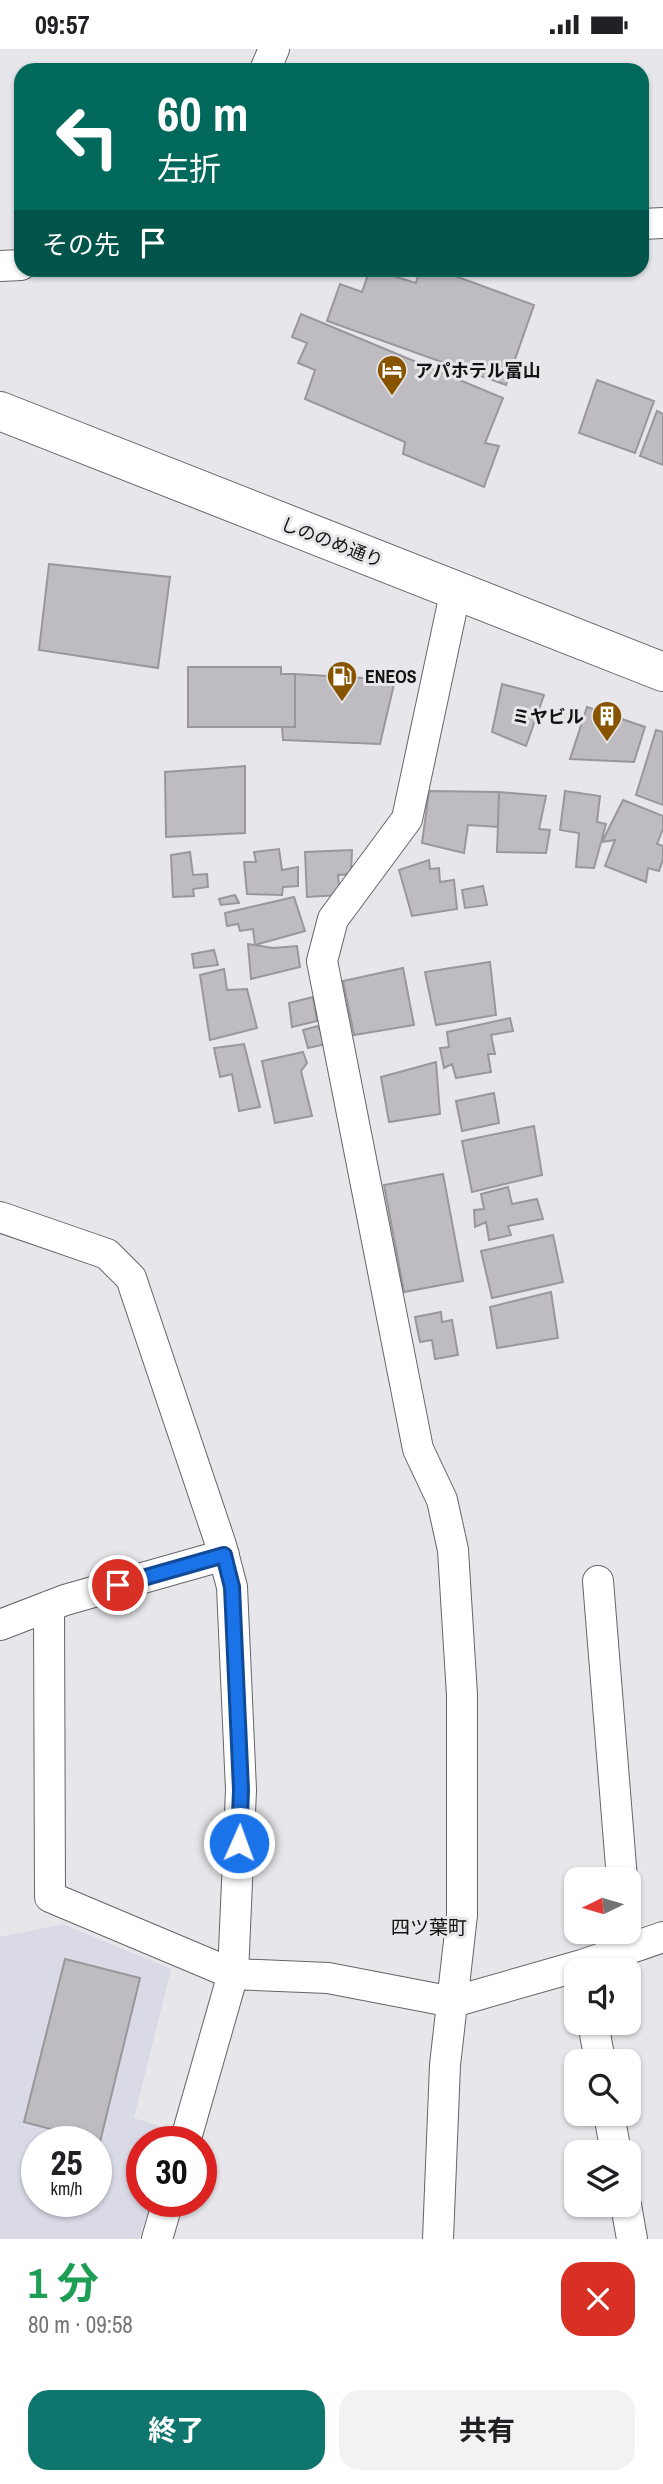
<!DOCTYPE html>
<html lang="ja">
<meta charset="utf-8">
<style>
:root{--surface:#fff;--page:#f2f2f2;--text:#202124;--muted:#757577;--accent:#0f766e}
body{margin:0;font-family:"Archivo Narrow","Noto Sans JP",sans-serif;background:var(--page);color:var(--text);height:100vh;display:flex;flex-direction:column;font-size:26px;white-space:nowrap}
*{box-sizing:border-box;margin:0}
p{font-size:23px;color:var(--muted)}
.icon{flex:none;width:38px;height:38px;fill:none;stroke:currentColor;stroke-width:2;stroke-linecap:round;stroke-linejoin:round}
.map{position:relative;height:2190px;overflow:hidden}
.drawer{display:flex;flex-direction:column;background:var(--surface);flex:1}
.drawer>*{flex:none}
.hud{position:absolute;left:14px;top:14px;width:635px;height:214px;border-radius:21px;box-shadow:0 2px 5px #0004;background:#00695c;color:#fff;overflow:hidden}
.needle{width:46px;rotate:265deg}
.controls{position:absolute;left:564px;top:1818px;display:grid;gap:14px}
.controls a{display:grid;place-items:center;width:77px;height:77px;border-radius:14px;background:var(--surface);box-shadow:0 2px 5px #0004;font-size:35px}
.speed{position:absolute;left:21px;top:2077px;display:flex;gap:14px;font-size:35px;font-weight:700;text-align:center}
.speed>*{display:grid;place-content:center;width:91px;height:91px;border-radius:50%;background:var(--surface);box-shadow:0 2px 5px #0004;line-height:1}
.speed small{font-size:18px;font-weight:400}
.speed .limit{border:10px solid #d22;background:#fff;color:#111}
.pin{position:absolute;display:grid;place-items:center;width:60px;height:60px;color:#fff;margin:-30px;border:4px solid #fff;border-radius:50%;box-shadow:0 2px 7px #0007}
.me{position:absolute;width:77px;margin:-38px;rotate:2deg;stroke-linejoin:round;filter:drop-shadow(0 0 5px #0008)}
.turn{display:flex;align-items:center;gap:24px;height:147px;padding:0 28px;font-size:32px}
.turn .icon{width:91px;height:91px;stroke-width:2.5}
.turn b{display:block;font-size:49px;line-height:60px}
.then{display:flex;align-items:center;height:66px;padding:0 28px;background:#0003;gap:14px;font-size:26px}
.round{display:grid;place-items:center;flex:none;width:74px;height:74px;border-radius:21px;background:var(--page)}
.head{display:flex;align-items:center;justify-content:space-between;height:119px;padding:0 28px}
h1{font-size:42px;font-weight:700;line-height:52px;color:#1e9e55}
.button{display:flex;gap:14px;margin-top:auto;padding:14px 28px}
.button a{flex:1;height:80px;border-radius:21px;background:var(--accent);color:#fff;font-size:28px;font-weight:700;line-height:80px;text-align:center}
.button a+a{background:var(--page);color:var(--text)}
.status{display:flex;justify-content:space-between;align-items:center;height:49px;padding:0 35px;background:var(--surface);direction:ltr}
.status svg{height:19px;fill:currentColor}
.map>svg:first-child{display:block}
</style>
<div class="status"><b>09:57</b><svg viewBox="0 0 49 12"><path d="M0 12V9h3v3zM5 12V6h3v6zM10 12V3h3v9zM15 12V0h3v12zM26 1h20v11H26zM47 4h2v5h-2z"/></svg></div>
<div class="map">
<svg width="663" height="2190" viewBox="0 0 663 2190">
<rect width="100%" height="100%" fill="#e7e7eb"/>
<!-- built -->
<path fill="#d9dae5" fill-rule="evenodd" d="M63,1875L171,1920L134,2069L172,2081L169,2093H142V2152L151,2153L139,2190H0V1888ZM37,2093H96V2152H37Z"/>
<!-- building -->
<path fill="#bebcc0" stroke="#99979b" stroke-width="2" d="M370,220L416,234L420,220H436L534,256L506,336L327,272L340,235L362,243Z
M301,265L503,349L485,394L499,397L484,438L403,405L405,393L305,350L315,321L298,314L307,294L292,288Z
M597,331L654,352L635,404L579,384Z
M657,362L663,365V416L640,407Z
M49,515L170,528L158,619L39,601Z
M188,618H281V625H295V678H188Z
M295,625L395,631L380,695L283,691L282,678H295Z
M502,635L544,646L526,697L492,683Z
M587,658L645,678L634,713L570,710Z
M656,681L663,683V756L636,746Z
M245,717V784L166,788L165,723Z
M429,742L499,743L498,778L468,776L464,804L422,794Z
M565,742L600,747L597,773L606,775L594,819L576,818L579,784L560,781Z
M499,743L546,747L539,780L550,781L546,804L497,803Z
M623,751L663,767V780L657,795L663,797V810L659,822L648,819L646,833L605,817L615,791L602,793Z
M279,800L282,821L298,818V837L283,838L282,846L247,845L244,813H256L254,803Z
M352,801L351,825L338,826L340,846L307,848L305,803Z
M190,803L193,826L207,825L208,838L193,840L194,847L173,848L171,806Z
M429,811L430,820L439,819L440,833L454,831L457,860L412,867L399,821Z
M483,837L487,856L465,859L462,841Z
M235,846L239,854L221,856L219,850Z
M294,848L305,882L255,896L253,880L240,882L238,875L227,877L225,864Z
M248,895L273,899L297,897L300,918L251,930Z
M214,901L218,916L194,919L192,905Z
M490,913L496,966L436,976L425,923Z
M403,919L414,976L354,986L343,932Z
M224,920L227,941L247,940L257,979L210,991L200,926Z
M313,948L317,972L292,978L289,954Z
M510,969L513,982L491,986L495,1005H488L491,1023L456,1029L452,1015L444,1019L440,999L449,998L447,983Z
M318,977L326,995L308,999L303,981Z
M244,995L260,1058L239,1062L232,1025L220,1028L214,999Z
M303,1003L307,1014L301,1022L312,1067L275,1074L262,1012Z
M436,1013L440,1065L389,1073L381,1028Z
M494,1044L499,1074L462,1082L456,1052Z
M534,1077L542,1126L472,1143L462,1092Z
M443,1125L463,1232L404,1243L384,1136Z
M508,1138L512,1155L537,1150L543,1170L508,1177L511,1186L489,1191L486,1173L475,1178L474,1161L484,1160L481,1145Z
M553,1186L563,1233L492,1249L481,1202Z
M551,1243L558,1289L497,1299L490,1258Z
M441,1263L442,1273L452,1271L458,1306L435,1310L432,1291L420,1293L415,1268Z
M65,1910L140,1929L100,2093L24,2073Z"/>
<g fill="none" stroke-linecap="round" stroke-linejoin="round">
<!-- minor casing -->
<g stroke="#646568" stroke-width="32">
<path id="minor" d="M265,21L274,0
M642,175L663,174
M0,217L21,216
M0,1168L107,1205L131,1229L221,1496L232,1538L241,1741L233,1925L328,1929L453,1953L582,1916L663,1888
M598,1532L622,1830
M49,1557L50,1848L233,1925L185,2093
M0,1576L65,1551L224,1506
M593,1974L600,2012
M609,2065L616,2104
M626,2156L632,2190
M157,2190L168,2152
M438,2190L445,2016L462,1866V1646L453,1501L442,1451L418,1400L322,912L333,870L407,770L456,540"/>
</g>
<!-- major casing -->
<g stroke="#646568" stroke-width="40">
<path id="major" d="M0,362L663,623"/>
</g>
<!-- minor -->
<use href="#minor" stroke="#fff" stroke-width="30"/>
<!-- major -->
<use href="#major" stroke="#fff" stroke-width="38"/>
</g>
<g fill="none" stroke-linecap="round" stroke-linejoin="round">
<!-- route casing -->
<g stroke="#114b97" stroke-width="18">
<path id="route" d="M118,1536L224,1506L232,1538L241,1741L239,1794"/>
</g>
<!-- route -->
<use href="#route" stroke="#1a73e8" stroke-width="12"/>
</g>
<!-- icons -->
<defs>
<g id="hotel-pin" transform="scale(1.575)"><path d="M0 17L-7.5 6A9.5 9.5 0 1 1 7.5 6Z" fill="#895400" stroke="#e7e7eb"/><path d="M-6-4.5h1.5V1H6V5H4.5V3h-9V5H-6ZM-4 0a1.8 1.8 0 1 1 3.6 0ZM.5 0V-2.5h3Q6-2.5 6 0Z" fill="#fff"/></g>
<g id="fuel-pin" transform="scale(1.575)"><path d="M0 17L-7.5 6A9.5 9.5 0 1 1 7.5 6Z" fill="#895400" stroke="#e7e7eb"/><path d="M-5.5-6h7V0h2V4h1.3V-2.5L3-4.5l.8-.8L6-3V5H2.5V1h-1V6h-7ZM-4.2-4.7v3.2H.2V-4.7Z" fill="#fff"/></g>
<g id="building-pin" transform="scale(1.575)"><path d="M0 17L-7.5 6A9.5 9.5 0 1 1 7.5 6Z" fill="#895400" stroke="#e7e7eb"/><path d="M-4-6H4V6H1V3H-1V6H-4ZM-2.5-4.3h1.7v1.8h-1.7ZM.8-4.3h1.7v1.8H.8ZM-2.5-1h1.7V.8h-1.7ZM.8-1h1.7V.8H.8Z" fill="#fff"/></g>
</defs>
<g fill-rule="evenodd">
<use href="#hotel-pin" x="392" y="321"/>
<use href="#fuel-pin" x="342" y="627"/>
<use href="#building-pin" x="607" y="667"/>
</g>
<g text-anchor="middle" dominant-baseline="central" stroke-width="6" stroke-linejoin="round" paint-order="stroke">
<!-- poi labels -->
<g font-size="18" font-weight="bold" fill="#131314" stroke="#e7e7eb" text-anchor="start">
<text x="415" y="321">アパホテル富山</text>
<text x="365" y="627">ENEOS</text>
<text x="584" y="667" text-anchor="end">ミヤビル</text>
</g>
<!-- street labels -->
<g font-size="18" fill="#131314" stroke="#e7e7eb">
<text transform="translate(332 493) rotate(21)">しののめ通り</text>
</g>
<!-- neighbourhood labels -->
<g font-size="19" fill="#131314" stroke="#e7e7eb">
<text x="429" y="1878">四ツ葉町</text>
</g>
</g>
</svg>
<div class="controls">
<a><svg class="needle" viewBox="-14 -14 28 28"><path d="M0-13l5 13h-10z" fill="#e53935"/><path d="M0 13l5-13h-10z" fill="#757577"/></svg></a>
<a><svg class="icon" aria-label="sound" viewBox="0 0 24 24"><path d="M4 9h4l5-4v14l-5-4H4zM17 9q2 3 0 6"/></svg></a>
<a><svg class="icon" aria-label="search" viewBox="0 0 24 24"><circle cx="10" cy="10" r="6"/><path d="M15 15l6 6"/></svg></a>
<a><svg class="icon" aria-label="layers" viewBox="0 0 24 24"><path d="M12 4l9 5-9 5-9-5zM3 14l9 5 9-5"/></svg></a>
</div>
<div class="speed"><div>25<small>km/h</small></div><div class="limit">30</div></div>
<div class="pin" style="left:118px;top:1536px;background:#d93025"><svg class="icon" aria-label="arrive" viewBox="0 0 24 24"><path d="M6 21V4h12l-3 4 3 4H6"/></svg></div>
<svg class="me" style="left:239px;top:1794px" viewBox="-20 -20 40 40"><circle r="17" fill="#1a73e8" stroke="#fff" stroke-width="3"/><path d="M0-11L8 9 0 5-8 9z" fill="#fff"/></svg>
<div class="hud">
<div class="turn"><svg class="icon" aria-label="left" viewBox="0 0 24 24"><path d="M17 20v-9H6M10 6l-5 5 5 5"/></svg><div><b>60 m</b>左折</div></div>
<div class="then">その先<svg class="icon" aria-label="arrive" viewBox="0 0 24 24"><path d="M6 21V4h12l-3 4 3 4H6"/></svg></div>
</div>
</div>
<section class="drawer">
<div class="head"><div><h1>1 分</h1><p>80 m · 09:58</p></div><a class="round" style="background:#d93025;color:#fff"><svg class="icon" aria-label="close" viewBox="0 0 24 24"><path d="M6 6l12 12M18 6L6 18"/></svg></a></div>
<div class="button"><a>終了</a><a>共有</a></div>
</section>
